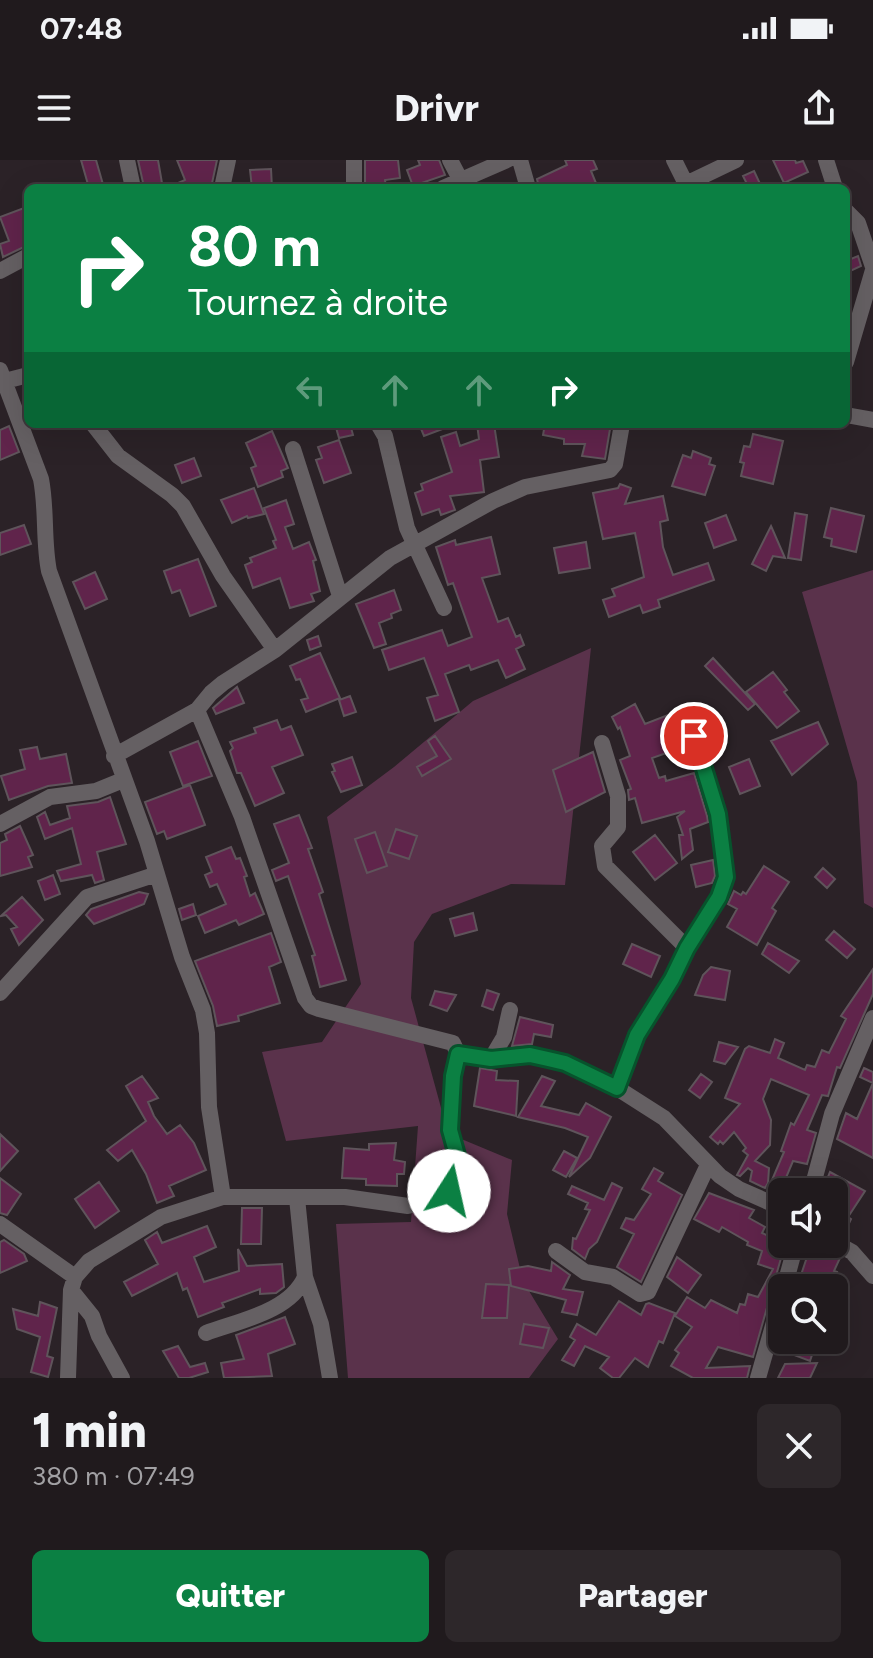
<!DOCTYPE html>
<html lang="fr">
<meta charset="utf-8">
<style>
:root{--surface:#201a1d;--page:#2d272a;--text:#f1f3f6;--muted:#a2a1a4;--line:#3d383b;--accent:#0b8043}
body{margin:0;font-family:Figtree,sans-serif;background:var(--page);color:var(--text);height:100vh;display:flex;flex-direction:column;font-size:30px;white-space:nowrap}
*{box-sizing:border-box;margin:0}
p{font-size:26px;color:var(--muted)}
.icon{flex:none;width:44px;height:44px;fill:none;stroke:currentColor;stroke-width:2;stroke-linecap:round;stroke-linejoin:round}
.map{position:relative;height:1218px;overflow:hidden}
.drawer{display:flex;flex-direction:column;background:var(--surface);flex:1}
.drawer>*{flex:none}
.guide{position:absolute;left:24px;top:24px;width:826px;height:244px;border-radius:12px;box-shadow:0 8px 32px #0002,0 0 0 2px var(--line);background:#0b8043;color:#fff;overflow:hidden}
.tools{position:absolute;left:768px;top:1018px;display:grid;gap:16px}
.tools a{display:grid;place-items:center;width:80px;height:80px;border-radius:12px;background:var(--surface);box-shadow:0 8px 32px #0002,0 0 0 2px var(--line);font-size:40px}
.pin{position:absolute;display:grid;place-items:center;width:68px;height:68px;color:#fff;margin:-34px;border:4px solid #fff;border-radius:50%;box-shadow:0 2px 8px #0007}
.me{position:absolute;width:88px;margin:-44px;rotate:10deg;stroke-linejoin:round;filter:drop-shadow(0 0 6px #0008)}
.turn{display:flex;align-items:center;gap:28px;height:168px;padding:0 32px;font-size:36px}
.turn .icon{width:104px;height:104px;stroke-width:2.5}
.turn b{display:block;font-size:56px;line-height:68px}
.lanes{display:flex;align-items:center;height:76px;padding:0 32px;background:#0003;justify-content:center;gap:40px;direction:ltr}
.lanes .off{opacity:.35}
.round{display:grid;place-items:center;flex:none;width:84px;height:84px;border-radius:12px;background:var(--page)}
.headline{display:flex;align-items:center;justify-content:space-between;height:136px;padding:0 32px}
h1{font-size:48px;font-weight:800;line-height:60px}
.primary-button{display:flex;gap:16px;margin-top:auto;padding:16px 32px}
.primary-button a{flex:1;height:92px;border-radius:12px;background:var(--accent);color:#fff;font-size:32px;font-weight:800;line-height:92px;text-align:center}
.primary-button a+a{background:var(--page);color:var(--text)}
.status{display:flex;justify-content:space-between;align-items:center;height:56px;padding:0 40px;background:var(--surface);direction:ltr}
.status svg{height:22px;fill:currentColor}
header{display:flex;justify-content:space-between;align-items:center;height:104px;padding:0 32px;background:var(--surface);font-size:36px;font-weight:800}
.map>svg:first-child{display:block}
</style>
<div class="status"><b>07:48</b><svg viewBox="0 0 49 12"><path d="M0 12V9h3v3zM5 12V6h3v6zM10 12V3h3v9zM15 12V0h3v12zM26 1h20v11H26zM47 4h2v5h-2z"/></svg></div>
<header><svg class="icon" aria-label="menu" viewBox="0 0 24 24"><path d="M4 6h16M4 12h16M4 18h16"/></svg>Drivr<svg class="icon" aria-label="share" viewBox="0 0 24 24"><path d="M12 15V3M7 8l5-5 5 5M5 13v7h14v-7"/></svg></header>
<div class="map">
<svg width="873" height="1218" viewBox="0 0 873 1218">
<rect width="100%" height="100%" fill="#2b2227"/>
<!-- green -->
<path fill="#5a324b" d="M873,410V748L864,743L857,622L802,432Z
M591,488L565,725L511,724L432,754L414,782L411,838L443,955L459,978L512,1000L507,1054L523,1121L558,1179L529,1218H348L336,1064L411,1062L418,966L286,981L262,892L322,882L361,824L327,657L394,607L473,541Z"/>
<!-- building -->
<path fill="#60244b" stroke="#5f545b" stroke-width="2" d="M81,0H96L104,28H89Z
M138,0H158L162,23L144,27Z
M177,0H217L211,28H167L185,20Z
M365,0H398L400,18L385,20L386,28H365Z
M418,0H439L445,15L413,26L407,10L420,5Z
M565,0H593L597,9L591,11L598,28H539L537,19L567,5Z
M773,0H795L796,3L803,1L808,12L784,23Z
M271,9L272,28H252L250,10Z
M754,11L762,28H749L743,16Z
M24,48L28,59V85L3,97L0,84L9,81L0,57Z
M858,96L861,106L846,113V101Z
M335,264H350L353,275L339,278Z
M419,264H453V265L424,276Z
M477,264H494L499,297L480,300L484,332L450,336L455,350L441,355L439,349L422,355L415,333L423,330L421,324L452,312L441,277L456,272L460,286L479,279Z
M545,264H564L563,268H588V265L610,269L605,299L582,296L585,284H564V279L543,275Z
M9,266L19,292L0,300V270Z
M272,271L288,308L281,311L283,317L258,327L251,308L256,306L246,283Z
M753,274L783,281L773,324L741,316L744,303L740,302L744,286L750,287Z
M339,280L351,313L324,323L316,300L322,298L318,287Z
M693,291L711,298L709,304L715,306L705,335L672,326L683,295L691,298Z
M194,298L201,316L182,323L175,305Z
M620,324L631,328L625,344L663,336L668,360L660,362L663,387L673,415L708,403L714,420L658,440L660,447L643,453L640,445L609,457L603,440L615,436L612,429L644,417L635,373L603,379L593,333L618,328Z
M254,328L264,354L248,358L247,356L232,363L221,340Z
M286,340L294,364L285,367L293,389L309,382L316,400L313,401L320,431L311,434L314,441L290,448L280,418L253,428L245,405L252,402L250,398L276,388L273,381L276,380L264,348Z
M831,348L864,356L856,392L831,386L832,379L824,377Z
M795,353L807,355L801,400L788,398Z
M726,355L736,380L714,388L705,363Z
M24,365L31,384L0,395V373Z
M771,366L785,398L773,396L766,411L752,404Z
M491,377L500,414L482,418L498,462L508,458L516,477L520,475L524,485L516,489L525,509L506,518L498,500L471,510L469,505L445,514L459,552L435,561L427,538L438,535L424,498L389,510L382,490L442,470L448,486L472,477L453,423L448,425L436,387L455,380L456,385Z
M586,382L590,408L559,413L554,388Z
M198,399L216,446L190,456L180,430L172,433L164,411Z
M95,412L107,439L85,449L73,422Z
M394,430L401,450L391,454L392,458L379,463L386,484L374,488L356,444Z
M318,476L321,486L310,490L307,480Z
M320,493L340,538L306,552L301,540L308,538L300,519L296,520L290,506Z
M713,498L755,544L748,550L705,506Z
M773,512L787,530L784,532L799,551L777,568L746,532Z
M237,527L244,543L216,554L213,548Z
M350,536L356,552L344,556L339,540Z
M635,544L645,564L668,555L670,560L689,553L693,565L683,569L686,586L652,598L659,618L665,616L666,621L694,613L707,656L708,662L690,669L693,690L682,699L679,675H683L677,657L685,651L642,663L635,638L629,640L628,630L631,629L620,600L630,596L620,567L618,569L612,557Z
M277,560L281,570L291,566L303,595L272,607L284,633L255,646L241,613H237L230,591L233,588L230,582L256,573L254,568Z
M818,562L828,584L792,615L771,581Z
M435,576L451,599L422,616L417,607L437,596L428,581Z
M198,581L212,616L183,626L170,592Z
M37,587L40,599L66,594L72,623L48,626L9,640L1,616L25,609L20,590Z
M593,592L605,632L566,652L553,610Z
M352,597L362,625L341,632L332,612L335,611L332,604Z
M749,599L760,626L740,634L729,607Z
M190,625L205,665L167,679L164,671L157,674L145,642Z
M110,637L126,684L97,692L104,720L95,723L92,715L61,721L57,711L81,704L72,668L45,679L37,657L45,652L50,665L70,658L67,646L98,642Z
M299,655L312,688L308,689L323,732L319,734L346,820L320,827L312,796L315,795L288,716L276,721L272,710L289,703L274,664Z
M20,666L33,695L28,697L32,707L0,716V683L7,680L5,674Z
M396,669L417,676L409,699L388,692Z
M375,672L387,706L367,713L355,679Z
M655,675L677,703L655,720L633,692Z
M231,687L236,699L240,698L247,716L244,717L250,736L255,733L264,754L239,765L236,760L205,773L198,756L226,744L217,724L210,727L205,715L212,712L206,697Z
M713,700L715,716L712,723L696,727L691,705Z
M764,706L789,722L772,748L776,751L757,785L727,767L737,749L728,744L734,731L741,735L743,732L746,734Z
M823,708L835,719L827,728L815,717Z
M53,715L60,734L45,740L38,721Z
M139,732L148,734L144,744L94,764L86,755L91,749Z
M22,737L43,760L19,785L11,769L17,767L6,755L1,756Z
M193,744L196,755L182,760L179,749Z
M473,753L477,770L455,776L450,759Z
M834,771L855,789L847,798L826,780Z
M271,773L281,802L269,807L280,843L238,856L239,861L217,866L213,846L195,801Z
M768,783L799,801L789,813L762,794Z
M632,784L660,796L651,817L623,804Z
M711,807L730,811L725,840L695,835L703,815Z
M873,809V834L840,908L837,907L828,936L822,935L807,970L816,973L807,1004L793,1001L780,1032L769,1027L784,992L781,991L791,963L794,965L809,935L771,919L763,939L771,960L770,985L755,1001L769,1008L768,1023L765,1028L750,1021L752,1011L748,1008L740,1016L737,1015L748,995L743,991L746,988L734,972L723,984L720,981L718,984L710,977L740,944L725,938L745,889L749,886L770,893L775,879L784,883L778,898L805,910L807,905L815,907L822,890L829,893L846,859L841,856Z
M487,830L499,834L493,850L482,846Z
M435,831L456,835L447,851L430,845Z
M520,857L553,865L551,877L534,874L532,884L512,886Z
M719,882L738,887L725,904L714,901Z
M480,908L497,911L496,920L518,921L516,956L474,946Z
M864,908L873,912V998L837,979L846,953L857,959L873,923L860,917Z
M701,914L712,922L700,938L689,930Z
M142,916L158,938L148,942L154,956L167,974L180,965L194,983L206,1010L169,1026L174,1036L157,1043L146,1014L132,990L118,1001L107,990L146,961L126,926Z
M542,916L555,921L541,946L579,955L586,943L611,957L590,998L569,1017L588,977L565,968L518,957Z
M0,974L18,991L0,1011Z
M396,983L394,1000L405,1002L404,1014H397V1026L366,1025V1019L342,1018L344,988L369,990V984Z
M564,991L577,998L566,1017L553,1010Z
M654,1008L663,1013L658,1021L682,1035L641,1122L617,1107L634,1074L621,1068L626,1058L634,1060L651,1034L642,1029Z
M830,1012L865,1031L848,1057L851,1059L845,1072L834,1067L839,1050L834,1048V1032H822Z
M0,1018L21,1034L7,1055L0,1053Z
M99,1022L119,1051L95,1068L75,1039Z
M612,1023L622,1028L597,1082L589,1089L585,1099L572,1089L573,1078L576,1079L590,1050L585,1049L588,1043L568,1034L572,1026L604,1040Z
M709,1033L754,1050L749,1058L765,1067L762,1073L785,1084L753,1197L718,1187L706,1208L750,1206L747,1218H693L671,1206L679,1193L675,1190L692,1167L675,1156L687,1137L705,1148L711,1140L737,1153L740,1144L745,1145L748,1134L758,1137L773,1109L758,1104L762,1091L747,1085L748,1082L722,1067L719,1072L694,1059Z
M242,1048H262L261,1084H241Z
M207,1066L216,1087L194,1097L204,1122L239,1111L238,1089L247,1106L282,1104L284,1127L276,1133L260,1134V1129L222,1143L224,1147L198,1157L187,1128L183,1130L177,1113L132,1136L124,1122L158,1104L145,1080L157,1072L162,1083Z
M4,1080L24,1094L27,1101L0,1113V1082Z
M808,1084H823L828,1091L840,1098L834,1111L837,1112L832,1126L825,1124L824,1128H809L812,1119L801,1115L808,1094L805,1093Z
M677,1097L701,1115L688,1133L667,1117Z
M552,1102L570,1115L563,1129L583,1132L577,1155L562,1152L566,1140L511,1126L509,1109L528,1106L551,1111Z
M486,1124L509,1125L507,1158H482Z
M619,1141L641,1155L646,1144L649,1143L675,1153L663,1183L659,1181L648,1207L635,1198L619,1218H613L600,1208L609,1197L585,1186L574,1206L562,1200L575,1180L570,1177L577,1164L596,1175Z
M40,1142L57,1148L47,1196L53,1198L48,1217L31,1212L40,1177L17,1169L13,1149L38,1156Z
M285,1157L295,1184L268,1194L272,1216L224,1218L221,1203L244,1199L236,1175Z
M524,1164L549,1168L543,1188L520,1184Z
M782,1174V1180H817L810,1201L778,1189Z
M178,1186L190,1207L205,1203L208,1212L189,1218H179L163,1191Z
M817,1203L810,1218H778L785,1204Z"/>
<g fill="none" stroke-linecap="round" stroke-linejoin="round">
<!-- minor -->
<path stroke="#656063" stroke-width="16" d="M127,0L133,28
M354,0V28
M450,0L460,19
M520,0L528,28
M674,0L688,28
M826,0L835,28
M686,24L736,0
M222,28L228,0
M443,28L507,0
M846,51L858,63L873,107
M0,111L28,96
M846,202L873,110
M0,210L41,319C47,350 43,381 49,411L147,681L182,797L203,850L207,873L209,947L223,1037
M5,221L28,215
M846,255L873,260
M93,264L118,296L172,335L183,346L223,416L275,490
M378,264L385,276L407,368L444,448
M293,289L340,436
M197,550L242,657L305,838L311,846L319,849L453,883L458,894
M602,583L618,636V667L602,686L605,706L687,788
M114,596L197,550L211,533L223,523L275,490L390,398L493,341L525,327L610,310L615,304L622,264
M0,664L50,637L96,631L123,620
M0,833L87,737L157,714
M491,899L504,877L510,850
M617,928L637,875L672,819L687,788L719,737L726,717L718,654L694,576
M811,1032L832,954L873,858
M0,1064L75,1117
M834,1082L852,1092L873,1116
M556,1091L585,1112L613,1117L640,1134L648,1132L708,1005
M305,1117L321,1164L330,1218
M784,1128L796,1084
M71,1130L92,1156L99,1176L122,1218
M206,1173C238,1161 290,1152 305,1117L297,1038
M68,1218L71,1130L75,1117L89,1101L161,1057L223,1037H345L408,1046L449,1031L458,999L450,970L453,916L458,894L491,899L530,895L565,903L617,928L664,958L720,1016L739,1029L782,1048
M758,1218L782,1134"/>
</g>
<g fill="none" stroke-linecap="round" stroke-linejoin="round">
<!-- route casing -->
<g stroke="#07532c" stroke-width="20">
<path id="route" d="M449,1031L458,999L450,970L453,916L458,894L491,899L530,895L548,899L565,903L617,928L637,875L672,819L687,788L719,737L726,717L718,654L694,576"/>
</g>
<!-- route -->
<use href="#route" stroke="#0b8043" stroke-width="14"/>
</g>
</svg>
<div class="tools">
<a><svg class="icon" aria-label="sound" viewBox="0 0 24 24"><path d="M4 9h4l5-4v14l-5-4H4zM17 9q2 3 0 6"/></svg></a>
<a><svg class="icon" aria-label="search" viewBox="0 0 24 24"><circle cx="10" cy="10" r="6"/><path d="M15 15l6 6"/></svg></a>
</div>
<div class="pin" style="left:694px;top:576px;background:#d93025"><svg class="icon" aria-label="arrive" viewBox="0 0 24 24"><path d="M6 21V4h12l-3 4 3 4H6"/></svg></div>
<svg class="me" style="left:449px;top:1031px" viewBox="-20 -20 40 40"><circle r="19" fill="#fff"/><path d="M0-13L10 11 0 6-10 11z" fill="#0b8043"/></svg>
<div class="guide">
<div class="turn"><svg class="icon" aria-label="right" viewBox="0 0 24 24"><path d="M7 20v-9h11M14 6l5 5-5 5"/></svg><div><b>80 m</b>Tournez à droite</div></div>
<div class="lanes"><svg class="icon off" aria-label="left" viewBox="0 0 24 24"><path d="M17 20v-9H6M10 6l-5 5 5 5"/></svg><svg class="icon off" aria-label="ahead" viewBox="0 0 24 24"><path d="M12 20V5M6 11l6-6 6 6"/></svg><svg class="icon off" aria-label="ahead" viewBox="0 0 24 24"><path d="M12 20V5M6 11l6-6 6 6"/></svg><svg class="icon" aria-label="right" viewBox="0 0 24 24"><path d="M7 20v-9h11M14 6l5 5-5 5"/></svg></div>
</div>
</div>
<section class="drawer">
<div class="headline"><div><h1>1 min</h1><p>380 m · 07:49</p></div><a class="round"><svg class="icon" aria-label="close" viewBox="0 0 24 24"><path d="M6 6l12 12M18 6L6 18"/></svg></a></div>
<div class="primary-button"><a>Quitter</a><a>Partager</a></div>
</section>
